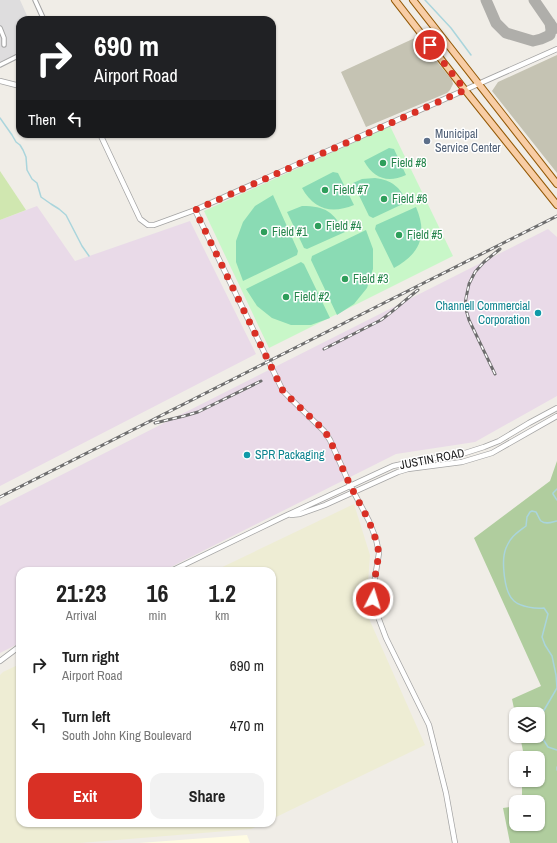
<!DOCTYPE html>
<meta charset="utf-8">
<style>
:root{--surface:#fff;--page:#f2f2f2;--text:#222;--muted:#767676;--accent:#d93025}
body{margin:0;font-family:"Archivo Narrow",sans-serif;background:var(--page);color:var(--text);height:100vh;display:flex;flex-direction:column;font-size:15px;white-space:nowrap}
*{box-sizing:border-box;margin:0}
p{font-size:13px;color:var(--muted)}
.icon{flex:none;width:22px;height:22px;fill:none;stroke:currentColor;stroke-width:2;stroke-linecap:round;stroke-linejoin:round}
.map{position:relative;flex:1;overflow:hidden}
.side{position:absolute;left:16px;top:567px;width:260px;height:260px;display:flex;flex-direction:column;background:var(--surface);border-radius:12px;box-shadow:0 1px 3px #0004}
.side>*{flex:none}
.top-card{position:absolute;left:16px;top:16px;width:260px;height:122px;border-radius:12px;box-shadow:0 1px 3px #0004;background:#202124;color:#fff;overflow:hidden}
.controls{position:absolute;left:509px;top:707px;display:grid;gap:8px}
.controls a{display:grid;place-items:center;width:36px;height:36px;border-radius:8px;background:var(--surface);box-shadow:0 1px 3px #0004;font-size:20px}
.pin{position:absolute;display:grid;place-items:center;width:34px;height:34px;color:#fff;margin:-17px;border:2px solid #fff;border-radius:50%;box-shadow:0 1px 4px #0007}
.me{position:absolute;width:44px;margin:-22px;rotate:5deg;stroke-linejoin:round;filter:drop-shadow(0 0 3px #0008)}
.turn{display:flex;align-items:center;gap:14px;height:84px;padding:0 12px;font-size:18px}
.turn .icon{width:52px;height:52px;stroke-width:2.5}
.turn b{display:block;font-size:28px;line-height:34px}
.then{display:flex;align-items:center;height:38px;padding:0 12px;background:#0003;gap:8px;font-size:15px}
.eta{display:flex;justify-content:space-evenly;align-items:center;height:68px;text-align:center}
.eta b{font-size:24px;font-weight:800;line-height:28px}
.button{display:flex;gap:8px;margin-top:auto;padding:8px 12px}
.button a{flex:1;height:46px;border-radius:12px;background:var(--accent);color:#fff;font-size:16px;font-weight:800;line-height:46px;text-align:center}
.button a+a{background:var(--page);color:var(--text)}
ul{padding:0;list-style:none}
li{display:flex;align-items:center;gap:12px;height:60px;padding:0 12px}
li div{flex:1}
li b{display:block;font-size:15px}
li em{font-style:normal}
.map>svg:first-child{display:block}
</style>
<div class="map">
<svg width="557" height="843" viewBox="0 0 557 843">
<rect width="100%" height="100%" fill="#f0ede7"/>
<!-- residential -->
<path fill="#deddde" d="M0,0H20L29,20H20V55L0,65Z"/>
<!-- industrial -->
<path fill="#e9dae8" d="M37,206L75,261L190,221L256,354L0,486V220Z
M548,229L557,237V396L475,442L396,454L163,571H20V643L0,653V506Z"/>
<!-- education -->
<path fill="#fefbe3" d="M247,835L250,843H139Z"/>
<!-- construction -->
<path fill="#c5c3b3" d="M417,37L452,80L453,84L450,90L447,93L366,127L341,72Z
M557,55V173L492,91L498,82Z"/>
<!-- farmland -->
<path fill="#eeedd4" d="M354,504L370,555L366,612L425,745L272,819V571H214Z
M20,664V823H264L251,829L80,843H0V675L3,672Z"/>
<!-- grass -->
<path fill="#d0e7b0" d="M0,171L26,210L0,220Z"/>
<!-- forest -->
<path fill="#b0cd9e" d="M557,461V843H510L503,808L516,806V824H538V802H522V780H538V758H523V751L520,736H538V714H516V718L512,699L541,686L474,538L550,481Z"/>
<!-- park -->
<path fill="#c8f7c8" d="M390,126L453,256L269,348L204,211Z"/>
<!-- pitch -->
<path fill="#8adbb4" d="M389,148L394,149L406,175C388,183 374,179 364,161Z
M333,172L338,173L354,205C332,214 314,210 302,188Z
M375,178C392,180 400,187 407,202L373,218L369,216L353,183L362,179Z
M273,195L298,251L297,255L243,281L236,262V241L243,222L255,206Z
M302,206C326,206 333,212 345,232L307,249L304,248L287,212Z
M416,207C428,235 420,254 394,268L375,229L376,225Z
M366,230L373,249V269L367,288L354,304L337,315L311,260L312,256Z
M301,262L304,264L330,318L311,325H291L272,318L257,306L246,289Z"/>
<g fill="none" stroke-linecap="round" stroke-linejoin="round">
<!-- stream -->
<path stroke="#aad5dc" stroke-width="1.5" d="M425,0L451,28L471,55
M0,118L12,135L16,142L20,145L23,150L26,157L27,170L32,179L37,183L41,197L51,204L59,209L66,215L82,246L89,256
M557,489L553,493V494L557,500
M557,521C552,522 546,525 541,521C539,519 538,515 536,512L532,511L530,512L527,517L526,526C517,533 511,536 506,548C501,560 504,593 514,601C521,607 536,609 544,608L548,614L542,637L545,645L552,656L556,675L557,688L543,712L539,726L541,736L548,747L557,750
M557,767V770"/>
<!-- taxiway -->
<path stroke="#afaeaa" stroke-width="11" d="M486,0L496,23L506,33L533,41L541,39L550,35L551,30L550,23
M534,0L554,29"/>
<!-- minor casing -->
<g stroke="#a4a4a4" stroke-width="5.5">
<path id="minor" d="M35,0L44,20
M0,28L4,38V45
M0,65L20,55"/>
</g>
<!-- tertiary casing -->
<g stroke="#a4a4a4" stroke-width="6">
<path id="tertiary" d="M0,81L20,86
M100,134L140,219L148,225H154L195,210L557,49
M195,210L283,391L290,398L324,431L330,440L350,485L369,521L376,539L379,553L373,590V599L374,606L386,638L429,725L446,793L455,843
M291,515L300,514L325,505L398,472L408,469L462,462L492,453L557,416
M171,571L283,517L393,466L421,460L462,454L484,447L499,441L529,423L557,408
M0,661L20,646"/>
</g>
<!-- primary casing -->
<g stroke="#955a07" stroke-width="8">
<path id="primary" d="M395,0L465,90L557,205
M413,0L557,184"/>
</g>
<!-- minor -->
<use href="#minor" stroke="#fff" stroke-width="3.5"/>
<!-- tertiary -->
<use href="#tertiary" stroke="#fff" stroke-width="4.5"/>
<!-- primary -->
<use href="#primary" stroke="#f8cda5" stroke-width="6"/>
<!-- rail casing -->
<g stroke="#6e6e6e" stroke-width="3">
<path id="rail" d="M324,349L381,320C394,311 405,300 418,290
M495,374L469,320L465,306L466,298L469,284L475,272L484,262L500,249
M155,423L184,416L198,412L261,381
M0,497L372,309L557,216"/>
</g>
<!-- rail -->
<use href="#rail" stroke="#fff" stroke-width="1.5" stroke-dasharray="4.5" stroke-linecap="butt"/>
</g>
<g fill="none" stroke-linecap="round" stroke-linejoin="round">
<!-- route -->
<path stroke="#d93025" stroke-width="7" stroke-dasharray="0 12.6" d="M373,599V590L379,553L376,540L369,521L350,485L330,440L324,430L290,398L283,391L195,210L465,90L430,45"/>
</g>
<!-- markers -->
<circle fill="#5c6f8a" stroke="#fff" stroke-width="1.5" cx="427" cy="141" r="4"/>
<g fill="#2e9e5b" stroke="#fff" stroke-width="1.5">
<circle cx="383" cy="163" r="4"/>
<circle cx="325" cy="190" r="4"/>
<circle cx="384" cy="199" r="4"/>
<circle cx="318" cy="226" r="4"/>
<circle cx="264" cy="232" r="4"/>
<circle cx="399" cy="235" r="4"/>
<circle cx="345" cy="279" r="4"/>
<circle cx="286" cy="297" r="4"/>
</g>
<g fill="#0f9aa8" stroke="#fff" stroke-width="1.5">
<circle cx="538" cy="313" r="4"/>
<circle cx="247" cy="455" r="4"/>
</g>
<g text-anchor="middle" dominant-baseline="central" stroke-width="3" stroke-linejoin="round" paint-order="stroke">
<!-- service labels -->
<g font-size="12" fill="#4e5e75" stroke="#fff" text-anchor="start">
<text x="435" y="134">Municipal<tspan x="435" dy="14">Service Center</tspan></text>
</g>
<!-- leisure labels -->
<g font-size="12" fill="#27864d" stroke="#fff" text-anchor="start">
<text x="391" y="163">Field #8</text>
<text x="333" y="190">Field #7</text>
<text x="392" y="199">Field #6</text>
<text x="326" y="226">Field #4</text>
<text x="272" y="232">Field #1</text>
<text x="407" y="235">Field #5</text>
<text x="353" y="279">Field #3</text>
<text x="294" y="297">Field #2</text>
</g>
<!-- culture labels -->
<g font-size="12" fill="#0d838f" stroke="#fff" text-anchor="end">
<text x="530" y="306">Channell Commercial<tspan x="530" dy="14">Corporation</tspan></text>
<text x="255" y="455" text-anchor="start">SPR Packaging</text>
</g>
<!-- street labels -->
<g font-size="12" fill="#202020" stroke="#fff">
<text transform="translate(432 459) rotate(-11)">JUSTIN ROAD</text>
</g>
</g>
</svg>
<div class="controls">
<a><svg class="icon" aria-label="layers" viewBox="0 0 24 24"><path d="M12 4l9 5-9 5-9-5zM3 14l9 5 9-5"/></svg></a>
<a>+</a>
<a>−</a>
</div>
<div class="pin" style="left:430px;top:45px;background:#d93025"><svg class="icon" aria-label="arrive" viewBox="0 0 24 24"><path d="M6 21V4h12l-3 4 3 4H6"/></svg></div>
<svg class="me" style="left:373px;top:599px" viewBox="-20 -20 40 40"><circle r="17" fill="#d93025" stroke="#fff" stroke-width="3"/><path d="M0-11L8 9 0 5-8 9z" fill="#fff"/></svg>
<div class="top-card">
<div class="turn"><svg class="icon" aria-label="right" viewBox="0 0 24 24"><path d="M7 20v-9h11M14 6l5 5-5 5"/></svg><div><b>690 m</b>Airport Road</div></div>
<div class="then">Then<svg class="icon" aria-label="left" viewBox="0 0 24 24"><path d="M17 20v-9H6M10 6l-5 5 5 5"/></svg></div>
</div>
<section class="side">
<div class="eta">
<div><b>21:23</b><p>Arrival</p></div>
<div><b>16</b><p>min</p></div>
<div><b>1.2</b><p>km</p></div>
</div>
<ul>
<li><svg class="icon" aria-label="right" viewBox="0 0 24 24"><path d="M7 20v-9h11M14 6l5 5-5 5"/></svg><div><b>Turn right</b><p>Airport Road</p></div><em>690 m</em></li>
<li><svg class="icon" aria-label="left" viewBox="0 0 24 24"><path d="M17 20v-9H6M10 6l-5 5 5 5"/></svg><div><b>Turn left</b><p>South John King Boulevard</p></div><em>470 m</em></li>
</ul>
<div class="button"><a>Exit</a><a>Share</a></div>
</section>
</div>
